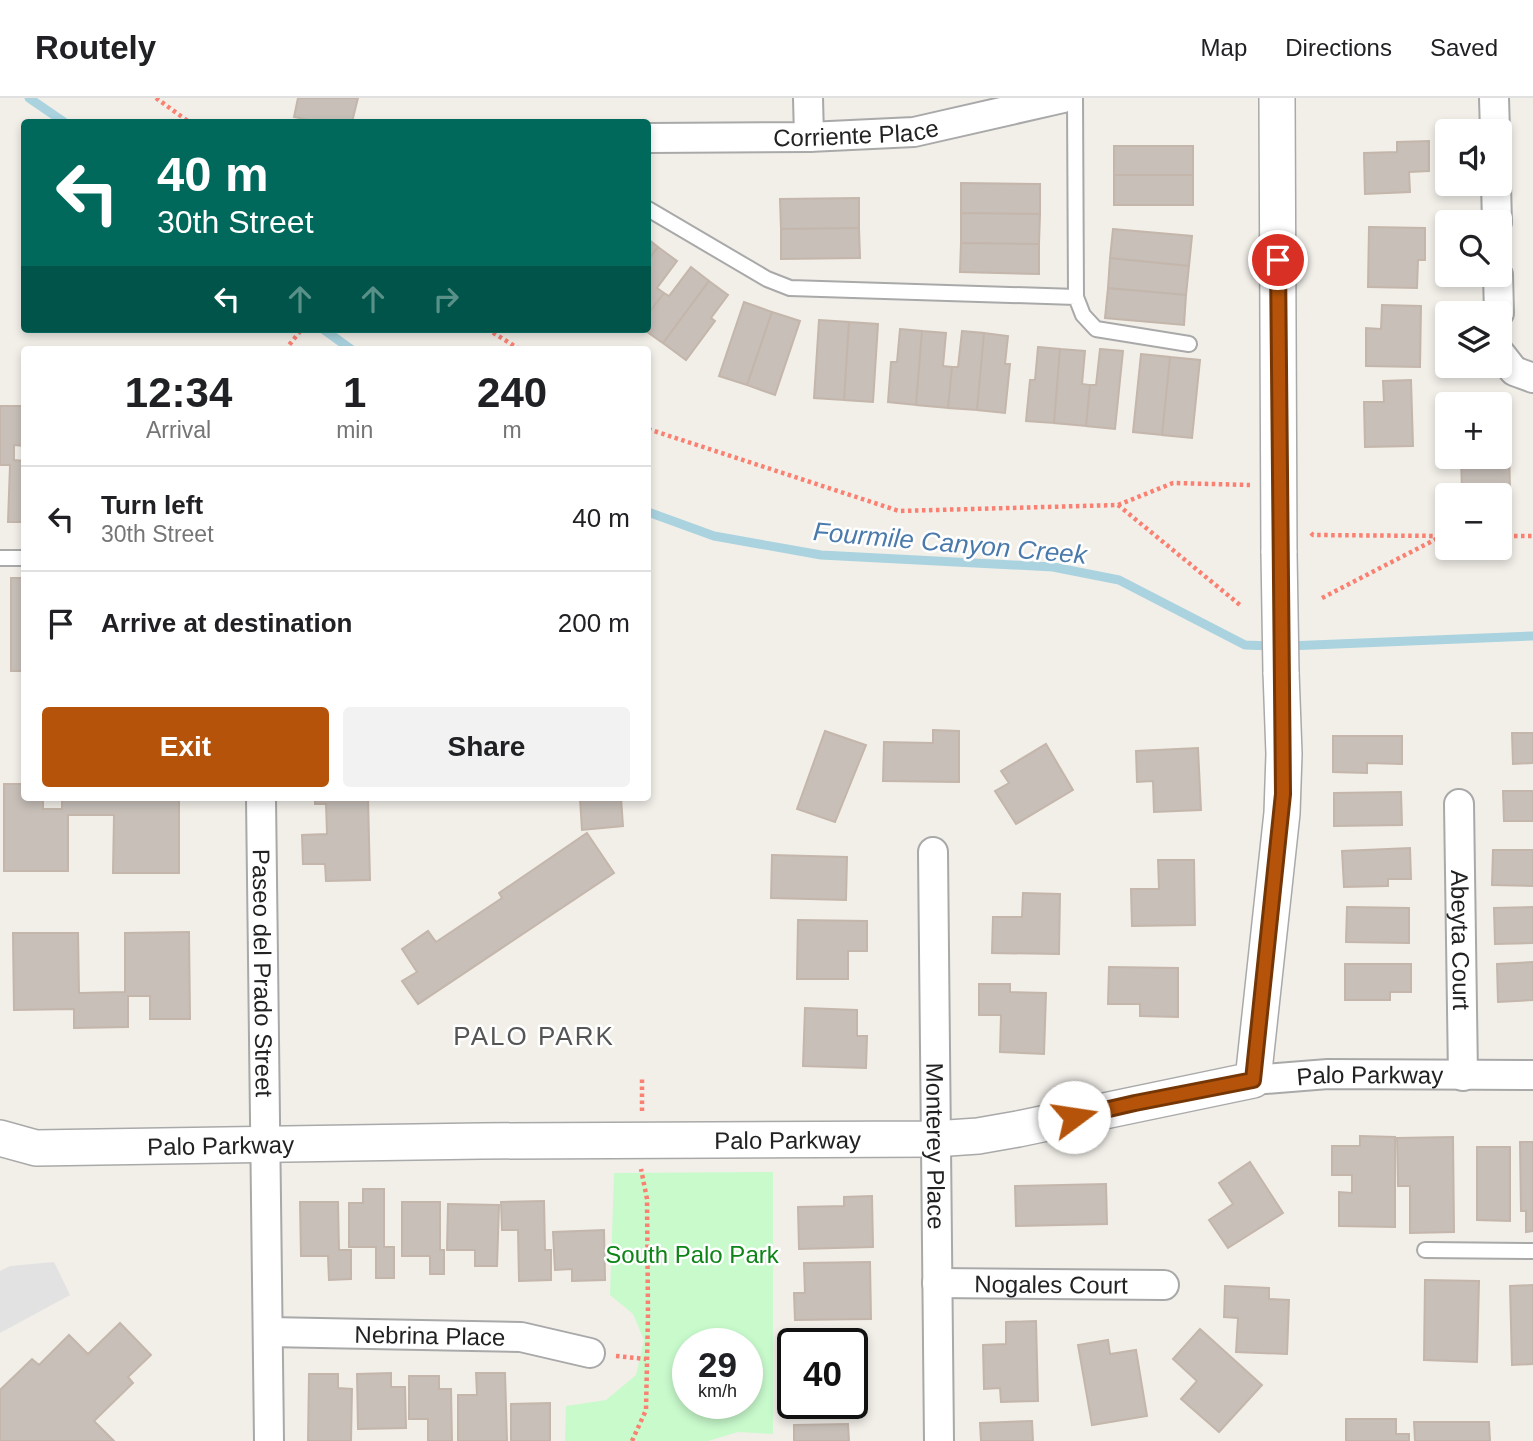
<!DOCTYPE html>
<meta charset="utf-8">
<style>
:root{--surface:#fff;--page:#f2f2f2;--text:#202124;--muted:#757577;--line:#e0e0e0;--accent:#b45309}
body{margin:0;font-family:Helvetica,sans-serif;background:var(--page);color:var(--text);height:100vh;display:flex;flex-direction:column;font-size:26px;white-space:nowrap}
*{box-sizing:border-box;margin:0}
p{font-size:23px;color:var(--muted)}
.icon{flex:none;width:38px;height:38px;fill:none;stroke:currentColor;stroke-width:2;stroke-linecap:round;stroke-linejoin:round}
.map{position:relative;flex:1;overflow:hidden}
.panel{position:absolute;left:21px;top:248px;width:630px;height:455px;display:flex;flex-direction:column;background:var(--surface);border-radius:7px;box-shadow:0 4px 10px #0003}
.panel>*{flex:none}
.guide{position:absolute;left:21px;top:21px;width:630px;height:214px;border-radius:7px;box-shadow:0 4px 10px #0003;background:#00695c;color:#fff;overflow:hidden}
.buttons{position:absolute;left:1435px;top:21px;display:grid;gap:14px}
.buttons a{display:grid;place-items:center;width:77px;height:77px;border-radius:7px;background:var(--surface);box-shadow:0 4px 10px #0003;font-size:35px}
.speed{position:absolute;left:672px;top:1230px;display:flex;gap:14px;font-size:35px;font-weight:700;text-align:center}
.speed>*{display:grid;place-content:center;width:91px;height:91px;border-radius:50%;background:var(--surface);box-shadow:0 4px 10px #0003;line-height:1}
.speed small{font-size:18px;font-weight:400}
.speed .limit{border:4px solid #111;border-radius:10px;background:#fff;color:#111}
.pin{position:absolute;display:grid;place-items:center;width:60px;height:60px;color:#fff;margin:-30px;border:4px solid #fff;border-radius:50%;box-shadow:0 2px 7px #0007}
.me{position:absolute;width:77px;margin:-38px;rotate:76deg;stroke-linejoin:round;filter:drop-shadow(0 0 5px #0008)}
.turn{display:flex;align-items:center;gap:24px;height:147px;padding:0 21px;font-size:32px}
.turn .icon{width:91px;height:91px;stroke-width:2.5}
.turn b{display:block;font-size:49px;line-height:60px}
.lanes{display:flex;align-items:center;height:66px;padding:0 21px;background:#0003;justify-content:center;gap:35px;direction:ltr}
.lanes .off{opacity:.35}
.eta{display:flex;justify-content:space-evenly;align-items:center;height:119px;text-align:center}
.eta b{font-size:42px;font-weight:800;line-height:49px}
.action{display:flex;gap:14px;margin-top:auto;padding:14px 21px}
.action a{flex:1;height:80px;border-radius:7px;background:var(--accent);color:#fff;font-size:28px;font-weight:800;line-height:80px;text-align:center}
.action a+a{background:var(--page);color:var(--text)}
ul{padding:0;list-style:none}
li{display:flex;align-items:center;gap:21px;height:105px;padding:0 21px;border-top:2px solid var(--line)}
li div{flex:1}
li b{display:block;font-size:26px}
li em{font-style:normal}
header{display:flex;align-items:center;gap:42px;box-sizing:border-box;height:98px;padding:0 35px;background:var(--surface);border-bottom:2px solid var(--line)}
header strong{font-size:33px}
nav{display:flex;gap:38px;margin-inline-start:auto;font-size:24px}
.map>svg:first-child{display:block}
</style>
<header>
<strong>Routely</strong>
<nav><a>Map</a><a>Directions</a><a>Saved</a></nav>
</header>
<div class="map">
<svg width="1533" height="1343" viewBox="0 0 1533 1343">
<rect width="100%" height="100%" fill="#f2efe9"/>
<!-- park -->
<path fill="#c8facc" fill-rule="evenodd" d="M773,1074V1336L738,1334L708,1343H565L566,1308L606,1302L636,1277L644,1242L633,1216L610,1197L614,1075ZM747,1246V1306H688V1246Z"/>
<!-- parking -->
<path fill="#e2e2e2" d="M54,1164L70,1197L0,1235V1173L10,1168Z"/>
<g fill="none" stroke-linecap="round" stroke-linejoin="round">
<!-- stream -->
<path stroke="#aad3df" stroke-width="9" d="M29,0L64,24
M323,231L352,252
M648,414L714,438L821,457L1053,469L1119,482L1245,547L1274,548
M1288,548L1533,538"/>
</g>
<!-- building -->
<path fill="#c7bfb8" stroke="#c4b6ab" stroke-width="2" d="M298,0H358L352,24H319L294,19Z
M1429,43V73L1409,74L1410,94L1365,96L1364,55L1397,54V44Z
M1114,48H1193V77H1114Z
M1114,77H1193V107H1114Z
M961,85L1040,86V116L961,115Z
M859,100V130L781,131L780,101Z
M961,115L1040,116L1039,146L961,145Z
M1369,129L1425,130V162H1418L1417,190L1368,189Z
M859,130L860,160L781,161V131Z
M1113,131L1192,138L1189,168L1110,160Z
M648,141L658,149L648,162Z
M961,145L1039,146V176L960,174Z
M658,149L677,163L657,190L664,195L648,216V162Z
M1110,160L1189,168L1186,197L1108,190Z
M691,169L709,183L663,245L643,231H648V216L664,195L669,198Z
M709,183L728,197L711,220L715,223L686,262L663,245Z
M1108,190L1186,197L1184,227L1105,220Z
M744,204L772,214L747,287L719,278Z
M1382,207L1421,208L1420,269L1366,268V230L1381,231Z
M772,214L800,223L775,297L747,287Z
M819,222L849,224L844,302L814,300Z
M849,224L878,226L873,304L844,302Z
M900,231L922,233L916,307L888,304L891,264H897Z
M922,233L946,235L943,268L952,269L948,310L916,307Z
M962,233L984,235L977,312L948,310L952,269H958Z
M984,235L1008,238L1005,266H1010L1005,315L977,312Z
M1038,249L1060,251L1054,325L1026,323L1030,282H1035Z
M1060,251L1085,253L1082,286L1090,287L1086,328L1054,325Z
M1100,251L1123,253L1115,331L1086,328L1090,287H1096Z
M1141,256L1170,259L1162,337L1133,334Z
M1170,259L1200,262L1192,340L1162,337Z
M1411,282L1413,348L1365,349L1364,304H1384L1383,283Z
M0,308H24V348L14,347V362L24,363V424H8L10,367H0Z
M1500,352H1509L1510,392L1462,393L1461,359H1500Z
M11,480H24V573H11Z
M933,632L959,633V684L883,683L884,644L933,645Z
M825,633L866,647L835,724L797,711Z
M1512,635H1533V665L1513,666Z
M1333,638H1402V666L1367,665V675L1333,674Z
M1046,646L1073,692L1016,726L995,693L1009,685L1001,673Z
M1198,650L1201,712L1154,714L1153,683L1137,684L1136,653Z
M4,686H24V700H43V711H62V700H179V775H113L114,717H68V773H4Z
M1503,693H1533V723H1504Z
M1401,694L1402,727L1334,728V695Z
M315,700H368L370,782L326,783L325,766H303L302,737L327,736L326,706H315Z
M580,700H621L623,728L582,732Z
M587,735L614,775L418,906L402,883L417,874L402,851L428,833L436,844L502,800L499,795Z
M1410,750L1411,781H1388V788L1344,789L1342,753Z
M1493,752H1533V788L1492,787Z
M772,757L847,759L846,802L771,800Z
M1158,762H1194L1195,827L1132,828L1131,791H1159Z
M1023,795L1060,796L1059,856L992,855L993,819H1022Z
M1347,809L1409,810V845L1346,844Z
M1533,809V845L1495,846L1494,810Z
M798,822L867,823V853H848V881H797Z
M189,834L190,921H150V898H128V929L74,930V911L14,912L13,835H78L79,895L125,894V835Z
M1533,864V902L1498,904L1497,866Z
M1345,866H1411V894H1390V902H1345Z
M1109,869L1178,870V919L1140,918V906H1108Z
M979,886H1010V894L1046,895L1044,956L1000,954L1001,917H979Z
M805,910L857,912V938H867L866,970L803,968Z
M1360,1038L1395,1039V1129L1339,1128V1094L1352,1095V1077H1332V1048H1360Z
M1453,1039L1454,1134L1410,1135V1088H1398L1397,1040Z
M1520,1044H1533V1133L1526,1134V1113H1521Z
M1477,1049H1510V1123L1477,1122Z
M1250,1064L1283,1115L1228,1150L1209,1122L1233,1106L1219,1085Z
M1106,1086L1107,1126L1016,1128L1015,1088Z
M363,1091H384V1149H394V1180H376V1149H349V1105H363Z
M872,1098L873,1149L799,1151L798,1109L844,1108V1099Z
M544,1103L545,1152H551V1182L519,1183L518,1132H502L501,1104Z
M300,1104H338L339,1152H351V1181L329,1182L328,1158H301Z
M402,1104H440V1152H444V1176H430V1158H402Z
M448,1106L499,1107L497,1168H475V1152H447Z
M604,1132L605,1182L572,1183V1171L555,1172L553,1134Z
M870,1164L871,1221L795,1222L794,1195H805L804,1165Z
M1425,1182L1479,1183L1477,1264L1424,1262Z
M1533,1187V1266L1512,1267L1510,1188Z
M1225,1188L1269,1190V1201L1289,1202L1287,1256L1236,1254L1238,1220L1224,1219Z
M1036,1223L1038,1303L1001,1304L1000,1290L984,1291L983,1247L1006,1246V1224Z
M120,1225L151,1257L128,1279L133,1285L94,1323L114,1343H0V1292L32,1261L39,1267L69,1237L88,1256Z
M1200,1231L1262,1287L1219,1334L1181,1301L1197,1283L1173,1261Z
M860,1235L861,1270H852V1246H793V1236Z
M1108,1242L1110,1256L1136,1252L1147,1318L1092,1327L1078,1247Z
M391,1275V1289H405L406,1330L358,1331L357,1276Z
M476,1275H505L507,1343H458V1297H477Z
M309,1276H338V1290L352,1291L351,1343H308Z
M409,1278H439V1291H451L452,1343H428V1321H409Z
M550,1305V1343H511V1306Z
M1346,1321H1396V1336H1409V1343H1346Z
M1032,1323L1033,1343H981L980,1325Z
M1414,1324H1489L1490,1343H1415Z
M848,1326L849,1343H794V1327Z"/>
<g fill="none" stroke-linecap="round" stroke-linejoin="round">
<!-- service casing -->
<g stroke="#a9a9a9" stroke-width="18">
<path id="service" d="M1075,0L1076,199
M648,111L767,181L790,190L1076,199L1083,217L1096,231L1189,246
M0,460H24
M1425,1152L1533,1153"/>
</g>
<!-- minor casing -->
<g stroke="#a9a9a9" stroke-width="32">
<g id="minor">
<path d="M808,0L809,39"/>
<path d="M1494,0L1495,33"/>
<path id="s1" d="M648,40L809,39L914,34L1063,0"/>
<path d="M1496,86L1497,124"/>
<path d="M1498,177L1499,215"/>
<path d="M1500,255L1514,273L1533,280"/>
<path id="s2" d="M261,700L269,1343"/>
<path id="s3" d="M1459,706L1463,978"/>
<path id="s4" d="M933,754L939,1343"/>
<path id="s5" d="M1253,982L1328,976L1533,977"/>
<path id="s6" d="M937,1185L1164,1187"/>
<path id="s7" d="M269,1234L521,1239L590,1255"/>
</g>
</g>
<!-- tertiary casing -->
<g stroke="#a9a9a9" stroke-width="38">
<g id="tertiary">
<path d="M1277,0L1279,455"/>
<path id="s8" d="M0,1040L36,1050L481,1043L934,1041L978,1038L1018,1031L1253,982L1282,715L1284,656L1281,574"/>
</g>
</g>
<!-- path -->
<path stroke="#fa8072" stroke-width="4.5" stroke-dasharray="3.5 3.5" stroke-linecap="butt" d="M156,0L189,24
M487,231L521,252
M285,252L302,231
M648,331L899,413L1118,407L1240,507
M1118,407L1173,385L1250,387
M1311,435L1313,437L1442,438
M1500,438H1533
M1322,500L1442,438H1447
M642,1013V980
M616,1258L646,1261
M632,1343L646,1312L648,1216L647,1101L641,1071"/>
<!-- service -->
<use href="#service" stroke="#fff" stroke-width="14"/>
<!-- minor -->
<use href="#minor" stroke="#fff" stroke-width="28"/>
<!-- tertiary -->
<use href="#tertiary" stroke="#fff" stroke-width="35"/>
<!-- tertiary-bridge casing -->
<g stroke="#a9a9a9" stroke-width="38" stroke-linecap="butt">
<path id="tertiary-bridge" d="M1279,455L1281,574"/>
</g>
<!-- tertiary-bridge -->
<use href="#tertiary-bridge" stroke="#fff" stroke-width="35"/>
</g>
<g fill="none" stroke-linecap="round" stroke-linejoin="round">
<!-- route casing -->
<g stroke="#753606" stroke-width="18">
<path id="route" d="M1074,1019L1135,1005L1253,982L1283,696L1278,162"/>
</g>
<!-- route -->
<use href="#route" stroke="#b45309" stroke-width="12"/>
</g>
<g text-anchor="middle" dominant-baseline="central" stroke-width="5" stroke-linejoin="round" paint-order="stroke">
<!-- street labels -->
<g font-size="24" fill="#222" stroke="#fff">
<text stroke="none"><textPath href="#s1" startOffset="208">Corriente Place</textPath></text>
<text stroke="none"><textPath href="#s3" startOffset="136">Abeyta Court</textPath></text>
<text stroke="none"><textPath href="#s2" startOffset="175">Paseo del Prado Street</textPath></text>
<text stroke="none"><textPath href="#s5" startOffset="117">Palo Parkway</textPath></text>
<text stroke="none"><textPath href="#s8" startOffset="789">Palo Parkway</textPath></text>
<text stroke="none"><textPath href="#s8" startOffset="222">Palo Parkway</textPath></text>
<text stroke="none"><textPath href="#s4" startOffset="294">Monterey Place</textPath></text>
<text stroke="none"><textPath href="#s6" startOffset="114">Nogales Court</textPath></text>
<text stroke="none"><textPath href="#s7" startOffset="161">Nebrina Place</textPath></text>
</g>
<!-- park labels -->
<g font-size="24" fill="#0c8416" stroke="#fff">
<text x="692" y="1156">South Palo Park</text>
</g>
<!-- water labels -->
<g font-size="26" font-style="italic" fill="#4a7aab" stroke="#fff">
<text transform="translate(950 445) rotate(5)">Fourmile Canyon Creek</text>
</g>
<!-- neighbourhood labels -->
<g font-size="26" letter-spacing="2" fill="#555" stroke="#fff">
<text x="534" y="938">PALO PARK</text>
</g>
</g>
</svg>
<div class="buttons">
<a><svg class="icon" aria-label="sound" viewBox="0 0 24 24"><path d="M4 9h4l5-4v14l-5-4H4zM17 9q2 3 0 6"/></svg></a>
<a><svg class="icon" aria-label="search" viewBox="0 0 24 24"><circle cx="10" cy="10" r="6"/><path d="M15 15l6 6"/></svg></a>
<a><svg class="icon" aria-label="layers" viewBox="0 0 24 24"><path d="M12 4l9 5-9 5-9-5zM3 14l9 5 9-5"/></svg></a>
<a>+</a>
<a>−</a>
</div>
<div class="speed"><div>29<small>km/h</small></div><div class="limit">40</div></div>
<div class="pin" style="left:1278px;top:162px;background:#d93025"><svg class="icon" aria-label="arrive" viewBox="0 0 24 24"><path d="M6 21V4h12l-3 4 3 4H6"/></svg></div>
<svg class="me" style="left:1074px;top:1019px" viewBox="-20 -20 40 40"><circle r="19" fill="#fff"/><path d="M0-13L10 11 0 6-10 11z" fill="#b45309"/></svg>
<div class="guide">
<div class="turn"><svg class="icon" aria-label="left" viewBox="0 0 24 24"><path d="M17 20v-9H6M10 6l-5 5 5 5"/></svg><div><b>40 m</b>30th Street</div></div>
<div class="lanes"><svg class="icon" aria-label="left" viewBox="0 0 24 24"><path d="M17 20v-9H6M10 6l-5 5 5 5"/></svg><svg class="icon off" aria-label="ahead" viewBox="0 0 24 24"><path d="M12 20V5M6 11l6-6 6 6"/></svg><svg class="icon off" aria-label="ahead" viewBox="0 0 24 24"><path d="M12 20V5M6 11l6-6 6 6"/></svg><svg class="icon off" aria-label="right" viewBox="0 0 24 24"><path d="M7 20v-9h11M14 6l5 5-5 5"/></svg></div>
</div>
<section class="panel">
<div class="eta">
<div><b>12:34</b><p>Arrival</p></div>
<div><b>1</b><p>min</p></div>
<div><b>240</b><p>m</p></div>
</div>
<ul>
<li><svg class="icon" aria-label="left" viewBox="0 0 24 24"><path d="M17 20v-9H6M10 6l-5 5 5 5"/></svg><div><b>Turn left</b><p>30th Street</p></div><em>40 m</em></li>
<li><svg class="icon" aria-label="arrive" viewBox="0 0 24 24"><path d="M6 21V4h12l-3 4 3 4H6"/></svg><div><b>Arrive at destination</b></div><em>200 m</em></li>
</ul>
<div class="action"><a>Exit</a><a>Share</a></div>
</section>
</div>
